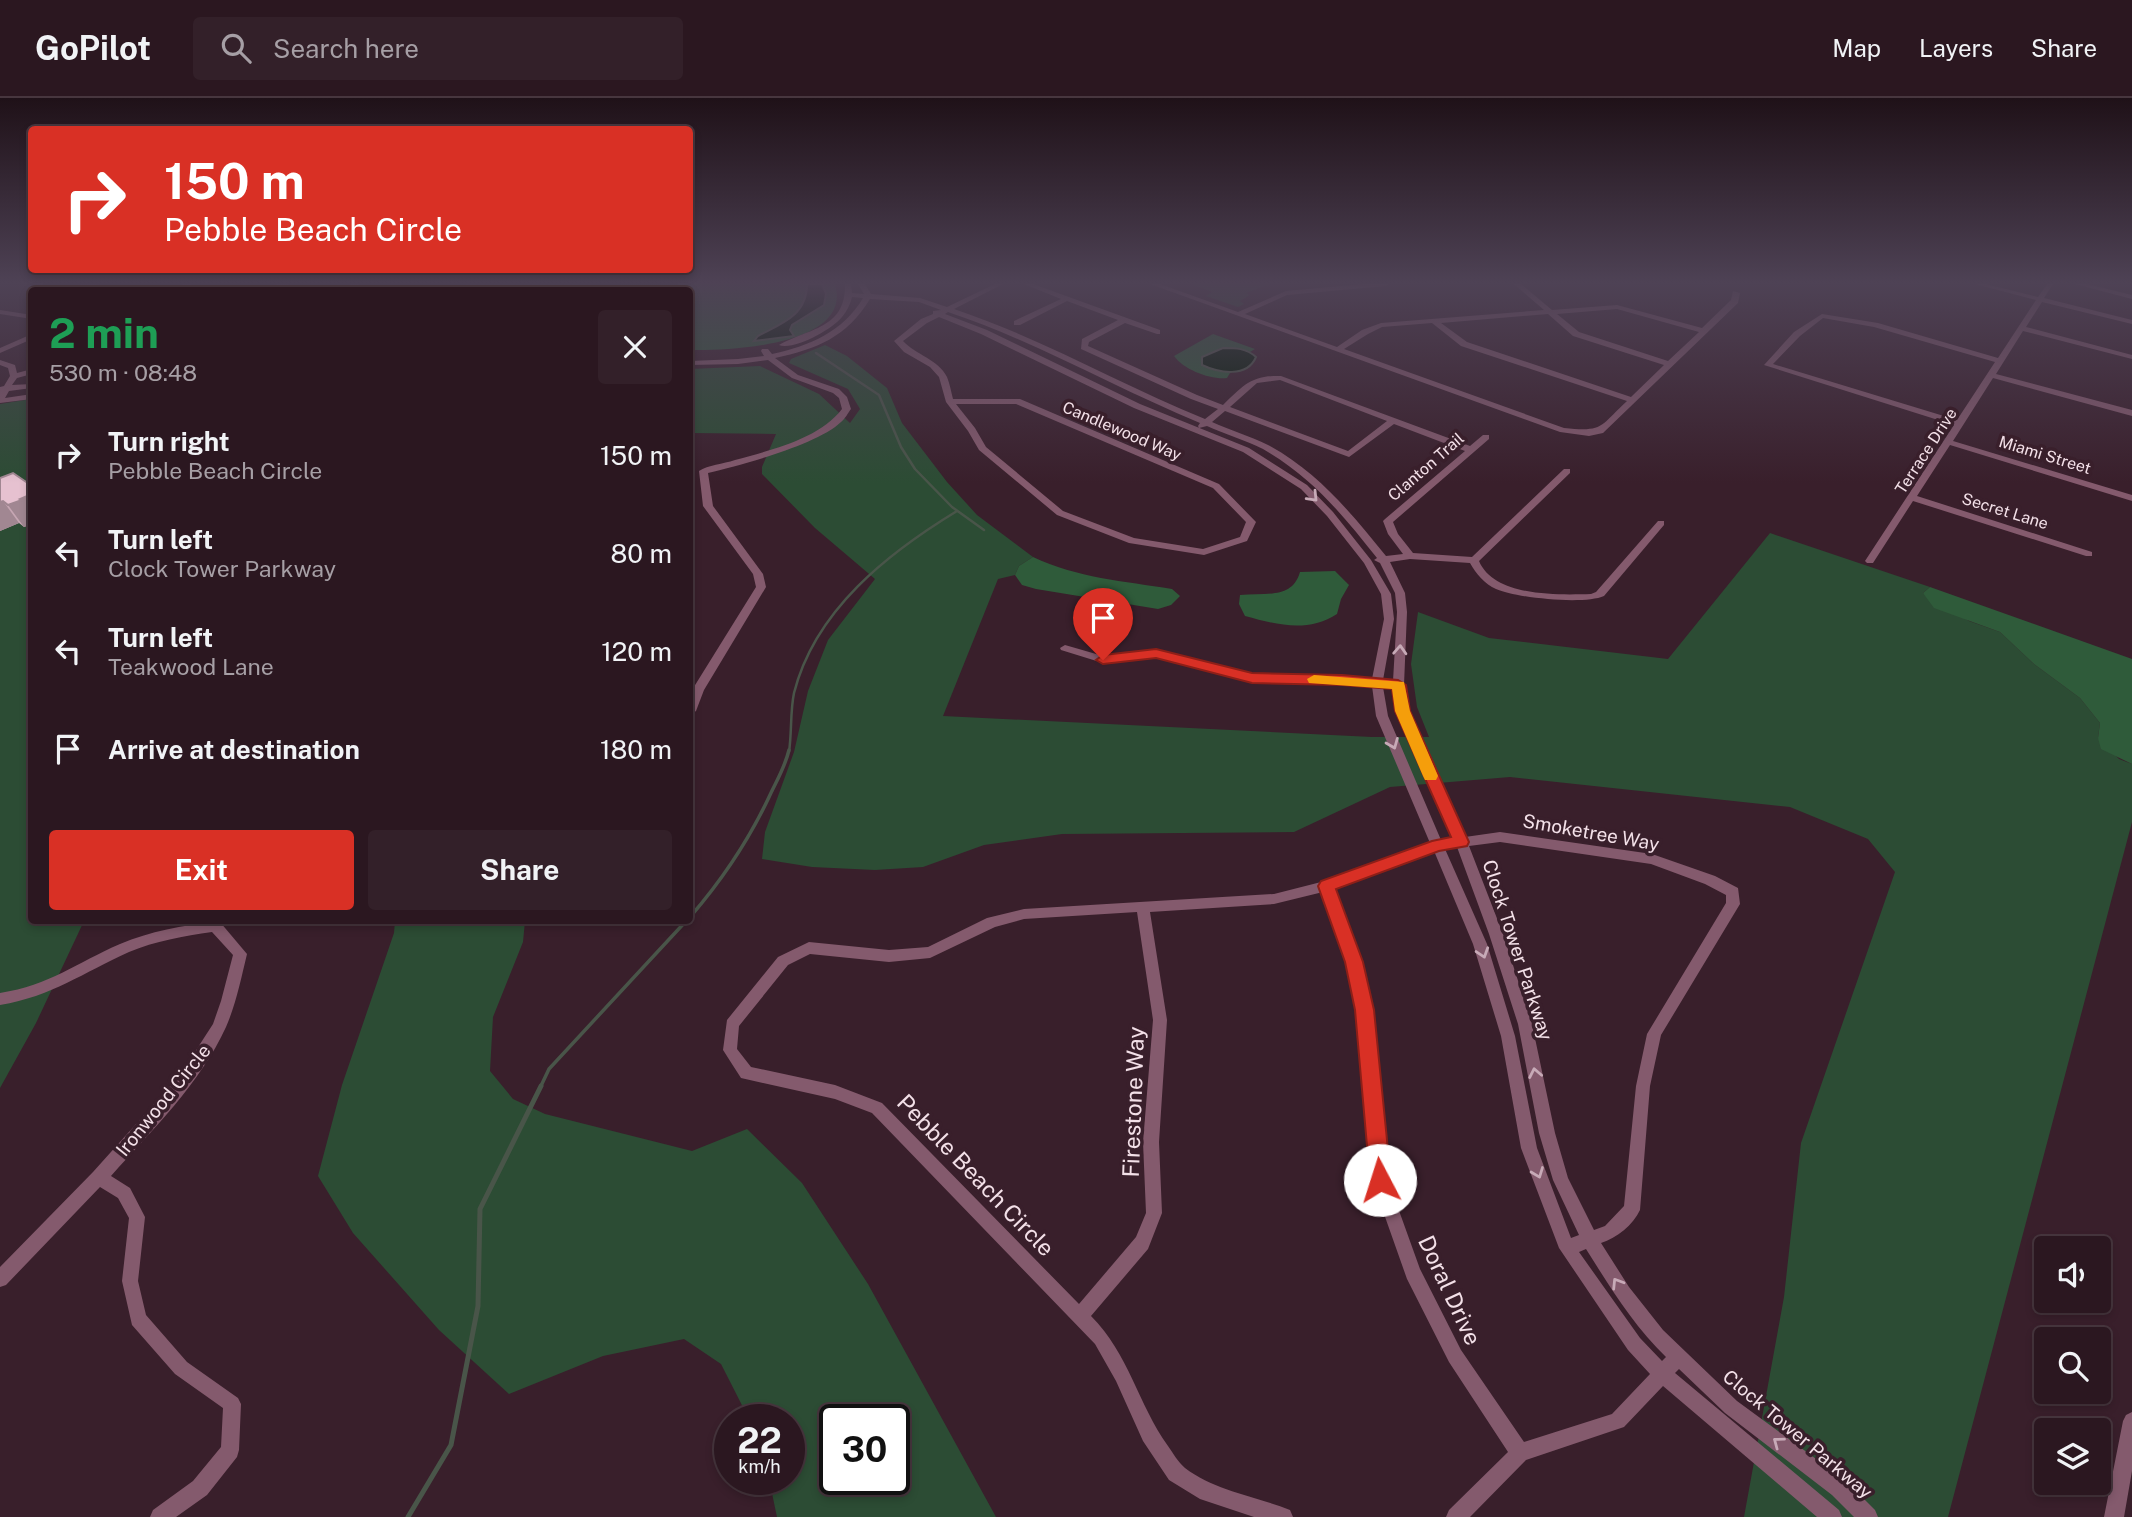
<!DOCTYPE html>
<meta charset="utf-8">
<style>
:root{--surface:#2b1720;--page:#332029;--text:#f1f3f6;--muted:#a69fa5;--line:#47363e;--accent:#d93025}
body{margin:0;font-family:"Public Sans",sans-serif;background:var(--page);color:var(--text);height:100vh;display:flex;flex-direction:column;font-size:26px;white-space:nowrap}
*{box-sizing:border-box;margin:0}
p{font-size:23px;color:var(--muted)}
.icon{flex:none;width:38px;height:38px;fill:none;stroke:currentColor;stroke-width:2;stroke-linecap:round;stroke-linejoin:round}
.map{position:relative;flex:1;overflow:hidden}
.sheet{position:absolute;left:28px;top:189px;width:665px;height:637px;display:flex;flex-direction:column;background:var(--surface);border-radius:7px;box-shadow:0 4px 10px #0003,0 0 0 2px var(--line)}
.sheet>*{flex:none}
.top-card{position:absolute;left:28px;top:28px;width:665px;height:147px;border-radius:7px;box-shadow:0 4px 10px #0003,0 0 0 2px var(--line);background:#d93025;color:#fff;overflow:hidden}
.tools{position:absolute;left:2034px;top:1138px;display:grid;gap:14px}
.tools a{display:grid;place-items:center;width:77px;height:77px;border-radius:7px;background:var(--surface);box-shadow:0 4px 10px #0003,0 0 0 2px var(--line);font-size:35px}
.speed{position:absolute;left:714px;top:1306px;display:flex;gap:14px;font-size:35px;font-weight:700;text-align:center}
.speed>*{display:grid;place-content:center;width:91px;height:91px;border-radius:50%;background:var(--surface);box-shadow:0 4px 10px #0003,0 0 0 2px var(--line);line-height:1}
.speed small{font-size:18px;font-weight:400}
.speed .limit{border:4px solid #111;border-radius:10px;background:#fff;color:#111}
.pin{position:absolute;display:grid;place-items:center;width:60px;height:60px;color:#fff;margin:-72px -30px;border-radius:50% 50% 50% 0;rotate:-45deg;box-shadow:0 0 7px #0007}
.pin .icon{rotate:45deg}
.me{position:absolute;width:77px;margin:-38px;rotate:355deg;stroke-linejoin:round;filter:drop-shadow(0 0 5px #0008)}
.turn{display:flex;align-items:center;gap:24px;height:147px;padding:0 21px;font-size:32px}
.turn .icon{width:91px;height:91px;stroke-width:2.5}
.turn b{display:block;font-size:49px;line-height:60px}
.round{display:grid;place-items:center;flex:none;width:74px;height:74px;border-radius:7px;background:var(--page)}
.overview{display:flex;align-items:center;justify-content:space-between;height:119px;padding:0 21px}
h1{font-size:42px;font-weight:700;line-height:52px;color:#1e9e55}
.action{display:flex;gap:14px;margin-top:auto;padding:14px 21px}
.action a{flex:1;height:80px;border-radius:7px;background:var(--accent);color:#fff;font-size:28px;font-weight:700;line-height:80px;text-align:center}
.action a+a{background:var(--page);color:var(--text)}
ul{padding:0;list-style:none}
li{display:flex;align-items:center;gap:21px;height:98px;padding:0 21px}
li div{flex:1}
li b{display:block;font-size:26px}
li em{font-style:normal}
header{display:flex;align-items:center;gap:42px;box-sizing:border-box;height:98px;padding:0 35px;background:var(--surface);border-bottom:2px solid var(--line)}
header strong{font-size:33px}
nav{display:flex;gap:38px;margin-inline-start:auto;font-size:24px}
.search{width:490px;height:63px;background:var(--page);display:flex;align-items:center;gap:18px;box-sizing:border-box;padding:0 24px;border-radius:7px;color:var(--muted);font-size:26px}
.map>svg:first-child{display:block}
</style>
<header>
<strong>GoPilot</strong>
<div class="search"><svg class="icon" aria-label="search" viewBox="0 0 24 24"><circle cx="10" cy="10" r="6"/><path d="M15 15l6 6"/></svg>Search here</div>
<nav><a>Map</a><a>Layers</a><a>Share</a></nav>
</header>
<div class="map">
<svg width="2132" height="1419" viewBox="0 0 2132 1419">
<rect width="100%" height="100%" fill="#391f2b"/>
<!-- green -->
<path fill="#2c4c34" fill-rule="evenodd" d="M1192,186H1271L1246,195L1250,197L1240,203L1244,206L1238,209L1206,198L1212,194Z
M825,247L847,258L887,290L902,325L947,384L977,417L1033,459L1019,468L1015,477L998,481L943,618L1372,639H1429L1417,609L1411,566L1418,514L1489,540L1668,561L1770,435L1930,489L1923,495L1969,523L2000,534L2034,566L2080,600L2100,625L2098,640L2119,661L2132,666V724L1948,1419H1744L1784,1199L1801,1045L1895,774L1868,741L1790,709L1510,679L1390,689L1294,734L1062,736L984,747L923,769L875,772L812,769L762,761L765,734L794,654L808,593L828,542L875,481L815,430L762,376V369L776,336L690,335V271L760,268L819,296L850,325L860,311L848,291L789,265L791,261Z
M31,301L32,822L84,823L36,925L0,990V306Z
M395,823H525L523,844L493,919L490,973L513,1001L545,1016L692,1053L747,1031L802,1085L868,1186L996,1419H777L769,1381H789V1321H749L721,1266L684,1241L603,1258L509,1296L439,1232L353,1135L318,1078L342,987L394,835ZM894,1321V1381H835V1321Z"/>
<!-- forest -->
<path fill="#2f5b3a" d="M620,186H835C854,248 728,253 690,252V192H617Z
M1213,236L1255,251L1250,254L1238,250L1202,259L1203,267L1230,275L1227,280C1211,282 1184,272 1174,258Z
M1033,459C1077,480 1124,483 1172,491L1180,498L1171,507L1158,511L1036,491L1022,487L1015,477L1019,468Z
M1335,473L1349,487L1341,501L1337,516C1307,535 1278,527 1245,518L1239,506L1240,497C1265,494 1292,502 1300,474Z
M1930,489L2132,561V666L2101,651L2098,640L2100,625L2080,600L2034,566L2000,534L1934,510L1923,495Z"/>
<!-- water -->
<path fill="#001a05" stroke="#495549" stroke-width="2" d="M467,186H591L585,192H465Z
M807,186H822L826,196L824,207L792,227L790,232L794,238L754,243L758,238C783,225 807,217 807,186Z
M1223,250C1236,250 1246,250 1256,259C1247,280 1219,275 1202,267V259Z"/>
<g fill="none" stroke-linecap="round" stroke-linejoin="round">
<!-- stream-far2 -->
<path stroke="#495549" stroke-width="2.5" d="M816,255L879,297L901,349L915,371L952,409L984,432
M789,654C792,634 790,614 794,595C815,512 888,455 957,413"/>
<!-- stream-far1 -->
<path stroke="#495549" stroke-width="3.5" d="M690,819C723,781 749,742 770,697C777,682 785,669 789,652
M540,990L549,971L687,822"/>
<!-- stream -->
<path stroke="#495549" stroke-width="5" d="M408,1419L451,1347L478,1208L480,1111L541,988"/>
<!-- minor -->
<path fill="#845a6d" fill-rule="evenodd" d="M76,186H96L132,192H115Z
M181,186H190L198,192H190Z
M277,186H291L267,192H255Z
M350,186H358L363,190L361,192H354L355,190Z
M845,186H851L852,195L864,196L858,186H865L871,196L920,200L947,209L995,186H1003L954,211C1041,240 1121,287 1205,321L1218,311L1191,301L1081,251L1082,241L1118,222L1067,203L1020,227H1014V223L1061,201L1024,186H1033L1160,232V236H1157L1125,225L1089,244L1088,248L1197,297L1223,307C1243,288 1251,277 1281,278L1470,348L1483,337H1489V341L1393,424L1398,436L1413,455L1472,459L1564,371H1570V375L1479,463C1494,499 1558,497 1591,496L1596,494L1658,423H1664V427L1604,498C1584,507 1516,500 1496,491C1485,486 1476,476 1470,465L1410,461L1390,464L1405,495L1407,514L1404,587L1408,613L1465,739L1500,734L1652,756L1715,778L1738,790L1740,806L1661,937L1650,988L1640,1112C1633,1127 1617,1140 1601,1145L1629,1189L1663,1232L1737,1303L1846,1383L1875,1412L1878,1419H1854L1832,1397L1725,1315L1679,1271L1675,1275L1839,1412L1842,1419H1817L1663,1288L1624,1329L1526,1362L1470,1419H1446L1449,1412L1508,1354L1449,1264L1407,1181L1372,1082L1358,912L1347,864L1323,794L1274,806L1150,814L1167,922L1159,1044L1162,1115L1148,1151L1091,1218C1129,1256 1138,1306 1168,1348C1173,1355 1178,1364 1185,1370C1215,1393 1255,1398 1290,1412L1293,1419H1254L1200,1401L1169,1382L1143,1343L1116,1283L1095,1246L872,1015L835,1001L741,980L723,952L727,922L778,859L809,844L889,852L928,849L987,820L1024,811L1274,796L1325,783L1430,745L1376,618L1372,588L1252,584L1156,558L1103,565L1061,552L1060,550L1065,547L1103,558L1156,552L1252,576L1372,581L1384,521L1381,496L1364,465L1327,418L1301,391L1243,354L1134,310L981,236L939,219L927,225L903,243C916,257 938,261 947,279C950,286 951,294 953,301H1020L1219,386L1256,424L1247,443L1204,457L1129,445L1057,417L979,352L968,333L946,304L939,279L930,269L904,254L894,243L921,221L933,216V213L941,212L919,204L870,201C847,239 817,251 775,260L798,277L839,291L847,299L851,311C848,315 845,321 841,324C817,347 741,367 708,375L713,408L763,476L766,489L704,592L696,613L690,617V600L692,592L756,489L753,476L703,408L699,373C708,367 723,366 735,362C771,352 819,341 842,311L839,300L833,295L792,280L768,262L738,266L690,267V263L738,261L764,258L761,253L762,251H768L772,256C809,248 843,234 863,200L852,199C850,207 847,213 842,219C833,231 793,253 779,247C809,230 846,231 845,186ZM948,214C1035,243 1115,290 1200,325L1198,328L1199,330L1207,328C1225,336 1245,342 1263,351C1313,380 1341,415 1377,460L1374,462L1380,465L1395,495L1397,514L1393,583L1383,582L1394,521L1391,496L1371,462L1333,414L1307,387L1249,350L1140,306L987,232L945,216ZM1280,282L1387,323L1348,353L1230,309L1257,285ZM956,306H1016L1213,390L1246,424L1240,439L1203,451L1134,440L1063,413L986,349L975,330ZM1225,313L1349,359L1394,326L1465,353L1385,421L1383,423L1388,436L1403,456L1386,458C1351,415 1318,374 1268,347C1250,338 1230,332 1212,324ZM1383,589L1393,590L1396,613L1453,740L1441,742L1388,618ZM1500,744L1651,766L1705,786L1726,797V805L1647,936L1636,988L1624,1108L1605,1128L1594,1132L1568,1080L1555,1035L1532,926L1503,836L1469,748ZM1457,749L1489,836L1518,926L1539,1035L1553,1082L1579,1137L1571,1140L1537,1050L1515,938L1487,846L1445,751ZM1434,753L1473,846L1501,938L1521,1050L1559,1150L1628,1252L1650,1276L1612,1316L1524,1344L1461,1252L1420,1171L1388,1082L1372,912L1361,864L1334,791ZM1137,814L1153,922L1143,1044L1146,1115L1136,1139L1079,1206L882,1005L835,987L751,969L737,951L739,928L788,867L810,856L889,864L930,860L995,829L1024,821ZM1586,1151C1610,1189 1633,1227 1666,1259L1662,1263L1640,1240L1579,1154Z
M1150,186H1160L1238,214L1286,193L1363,186H1389L1386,188L1287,197L1245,216L1337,249L1362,232L1381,225L1544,212L1514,186H1521L1552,212L1617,207L1702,230L1731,202L1733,193L1740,195L1738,205L1603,335L1589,338L1560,334ZM1617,211L1699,234L1668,263L1579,234L1557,216ZM1548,216L1573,238L1664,267L1631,299L1467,244L1441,225ZM1432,225L1461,248L1627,303C1599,329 1604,334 1564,330L1344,251L1368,236L1382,229Z
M1975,186H1986L2038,199L2047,186H2053L2044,200L2132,222V226L2042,204L2026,229L2132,257V261L2023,233L1996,276L2132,312V318L1993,280L1953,343L2132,397V403L1950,347L1917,398L2092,454V458H2086L1913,403L1873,465H1867L1865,463L1954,327L1764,267L1794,234L1822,216L1878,225L1998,260L2036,202ZM1823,220L1874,229L1995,264L1957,322L1773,266L1800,238Z
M2075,186H2087L2132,197V201Z
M0,212L32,217V221L0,216Z
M32,236V241L0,255V250Z
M0,262L15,267L17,275L32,271V276L17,280L12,287L32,286V290L9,293L5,300L32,296V301L0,305V289L4,288L10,278L8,270L0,267Z
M215,823L220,824L247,856C241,881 236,906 226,929C200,986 152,1032 111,1078L130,1090L145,1119L138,1183L146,1217L187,1264L238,1300L241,1306L239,1352L237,1359L207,1397L176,1419H150L153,1412L193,1383L221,1349L223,1310L175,1276L132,1227L122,1183L129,1120L118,1100L100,1089L6,1187L0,1189V1169L93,1074L180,977L213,926L221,903L233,857L212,834C184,838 155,843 129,854C82,875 53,898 0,907V895C50,887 76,865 120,846C150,833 183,828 215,823Z
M2132,1314V1373L2124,1419H2104L2123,1323L2126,1317Z"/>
</g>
<!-- wall -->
<path fill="#c6a6b3" d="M32,388V426L24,429L19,425L0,433V404Z"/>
<!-- shaded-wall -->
<path fill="#a18792" d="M32,396V426L24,429L8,407L20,401Z
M3,403L19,425L0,433V404Z"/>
<!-- building -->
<path fill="#e6c1d0" stroke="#a18792" stroke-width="2" d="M13,375L32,388V396L20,401L22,402L8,407L3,403L0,404V380Z"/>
<!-- one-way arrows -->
<defs><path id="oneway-chevron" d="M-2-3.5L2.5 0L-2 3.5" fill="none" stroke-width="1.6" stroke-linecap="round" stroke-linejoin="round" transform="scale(1.75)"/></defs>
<g stroke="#c7aab7">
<use href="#oneway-chevron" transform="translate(1313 399) rotate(46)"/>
<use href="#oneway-chevron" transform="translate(1400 552) rotate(-87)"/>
<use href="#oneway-chevron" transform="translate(1393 646) rotate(68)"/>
<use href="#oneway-chevron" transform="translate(1483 855) rotate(72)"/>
<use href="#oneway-chevron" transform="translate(1535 975) rotate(-101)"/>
<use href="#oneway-chevron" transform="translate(1538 1075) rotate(69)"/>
<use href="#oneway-chevron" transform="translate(1617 1185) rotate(-122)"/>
<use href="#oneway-chevron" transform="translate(1778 1344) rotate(-143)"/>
</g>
<!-- sky -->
<linearGradient id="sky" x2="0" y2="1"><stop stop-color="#1f1118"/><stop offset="0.48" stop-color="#4e4255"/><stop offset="1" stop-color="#4e4255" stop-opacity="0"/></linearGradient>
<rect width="2132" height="385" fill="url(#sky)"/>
<!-- route -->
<path fill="#d93025" stroke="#8d1f18" stroke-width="2" d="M1156,551L1252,575L1342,577L1398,582L1406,587L1410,613L1469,744L1467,748L1439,753L1336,791L1363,864L1374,912L1391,1082L1388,1088L1380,1091L1373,1088L1370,1082L1355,912L1345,864L1318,788L1321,783L1432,743L1451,739L1395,613L1392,591L1342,587L1252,585L1156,560L1103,566L1096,562L1103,557Z"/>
<!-- slow -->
<path fill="#f59e0b" d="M1314,577L1404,584L1410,613L1438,678L1436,682H1425L1423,678L1395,613L1392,591L1309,585L1307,581Z"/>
<g text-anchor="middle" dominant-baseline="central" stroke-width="7" stroke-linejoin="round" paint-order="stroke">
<!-- far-street labels -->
<g font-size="16" fill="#f3e0e8" stroke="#391f2b">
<text transform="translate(1122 333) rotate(23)">Candlewood Way</text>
<text transform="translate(1926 353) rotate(-57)">Terrace Drive</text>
<text transform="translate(2045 357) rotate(17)">Miami Street</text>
<text transform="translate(1426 369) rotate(-41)">Clanton Trail</text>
<text transform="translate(2005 413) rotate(17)">Secret Lane</text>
</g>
<!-- street labels -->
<g font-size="19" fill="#f3e0e8" stroke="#391f2b">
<text transform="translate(1591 734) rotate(10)">Smoketree Way</text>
<text transform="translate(1518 852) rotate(72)">Clock Tower Parkway</text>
<text transform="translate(163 1002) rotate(-51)">Ironwood Circle</text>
<text transform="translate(1798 1336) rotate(40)">Clock Tower Parkway</text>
</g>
<!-- near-street labels -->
<g font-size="23" fill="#f3e0e8" stroke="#391f2b">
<text transform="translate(1133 1004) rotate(-88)">Firestone Way</text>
<text transform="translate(976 1077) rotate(46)">Pebble Beach Circle</text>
<text transform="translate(1450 1192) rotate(65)">Doral Drive</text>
</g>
</g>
</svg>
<div class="tools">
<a><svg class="icon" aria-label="sound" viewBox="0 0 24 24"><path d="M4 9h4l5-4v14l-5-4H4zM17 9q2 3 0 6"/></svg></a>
<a><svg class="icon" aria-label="search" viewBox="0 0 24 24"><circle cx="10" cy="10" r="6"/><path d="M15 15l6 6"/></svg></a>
<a><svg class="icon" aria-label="layers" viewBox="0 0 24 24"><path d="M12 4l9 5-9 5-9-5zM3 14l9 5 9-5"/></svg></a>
</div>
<div class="speed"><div>22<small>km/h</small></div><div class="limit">30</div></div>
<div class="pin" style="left:1103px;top:562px;background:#d93025"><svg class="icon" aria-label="arrive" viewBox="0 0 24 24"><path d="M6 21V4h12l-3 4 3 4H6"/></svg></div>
<svg class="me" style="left:1380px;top:1082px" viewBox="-20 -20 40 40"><circle r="19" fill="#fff"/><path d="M0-13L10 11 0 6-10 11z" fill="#d93025"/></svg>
<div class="top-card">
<div class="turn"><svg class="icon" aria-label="right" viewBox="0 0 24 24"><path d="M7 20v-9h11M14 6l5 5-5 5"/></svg><div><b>150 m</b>Pebble Beach Circle</div></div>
</div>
<section class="sheet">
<div class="overview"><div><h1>2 min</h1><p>530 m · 08:48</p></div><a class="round"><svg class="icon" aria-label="close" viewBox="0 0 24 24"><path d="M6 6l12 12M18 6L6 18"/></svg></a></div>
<ul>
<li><svg class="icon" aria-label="right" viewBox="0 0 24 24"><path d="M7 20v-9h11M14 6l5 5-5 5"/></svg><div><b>Turn right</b><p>Pebble Beach Circle</p></div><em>150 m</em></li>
<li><svg class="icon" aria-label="left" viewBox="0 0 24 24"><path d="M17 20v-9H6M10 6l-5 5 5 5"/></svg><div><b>Turn left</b><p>Clock Tower Parkway</p></div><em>80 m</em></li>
<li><svg class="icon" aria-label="left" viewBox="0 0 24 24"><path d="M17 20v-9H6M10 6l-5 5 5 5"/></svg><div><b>Turn left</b><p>Teakwood Lane</p></div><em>120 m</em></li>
<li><svg class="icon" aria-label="arrive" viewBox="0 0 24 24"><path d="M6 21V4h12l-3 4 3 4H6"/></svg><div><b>Arrive at destination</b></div><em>180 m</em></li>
</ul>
<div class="action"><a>Exit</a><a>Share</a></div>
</section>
</div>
